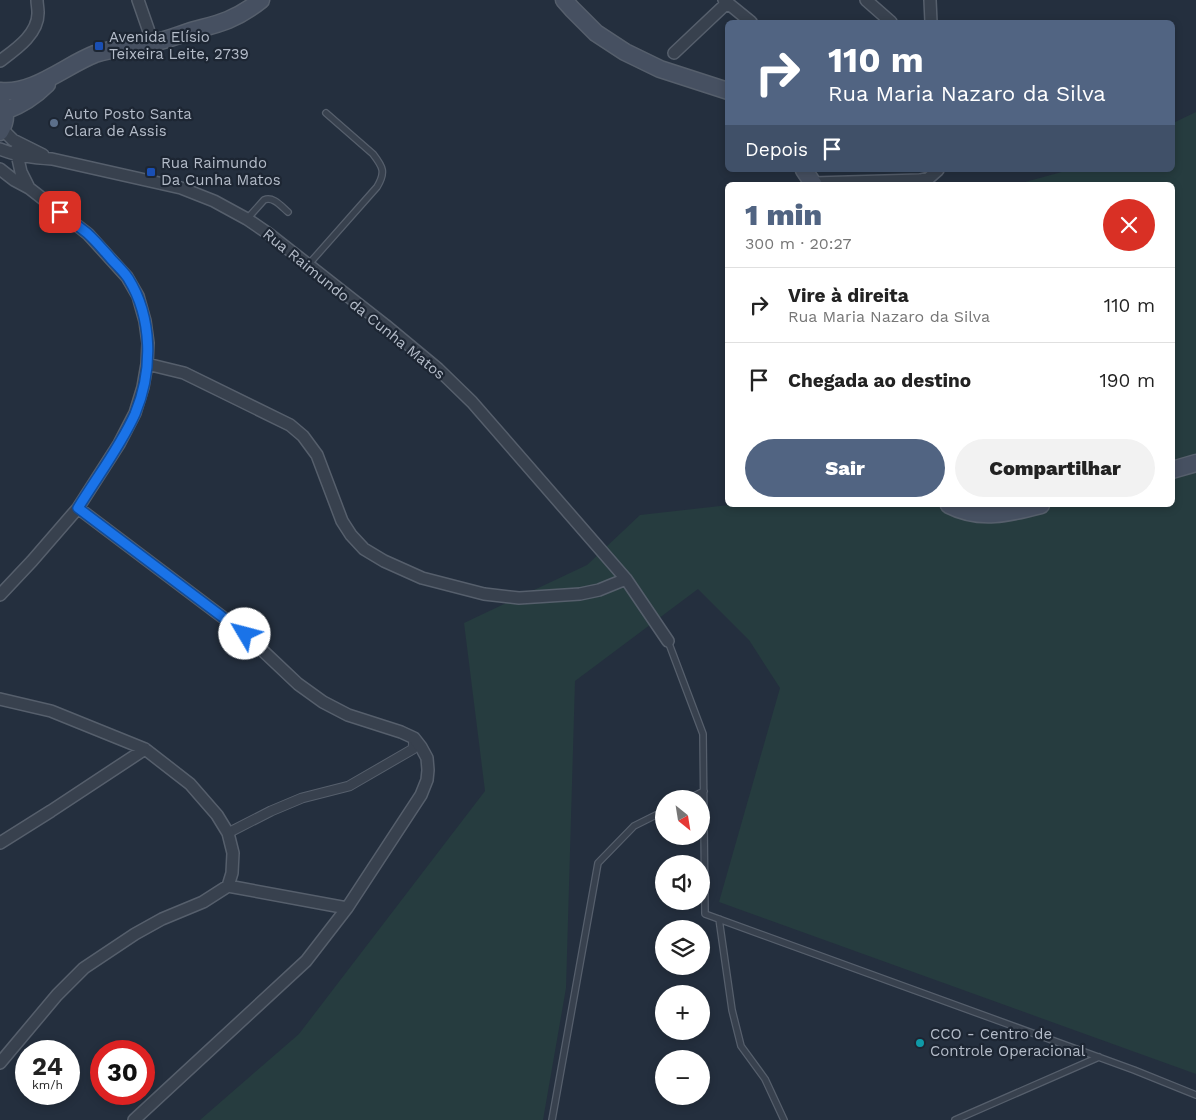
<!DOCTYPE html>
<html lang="pt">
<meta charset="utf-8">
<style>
:root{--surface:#fff;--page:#f2f2f2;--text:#222;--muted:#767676;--line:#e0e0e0;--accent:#516482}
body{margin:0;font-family:"Work Sans",sans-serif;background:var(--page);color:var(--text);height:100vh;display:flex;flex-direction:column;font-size:19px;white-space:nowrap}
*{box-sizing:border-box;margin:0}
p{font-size:16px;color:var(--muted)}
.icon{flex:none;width:28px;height:28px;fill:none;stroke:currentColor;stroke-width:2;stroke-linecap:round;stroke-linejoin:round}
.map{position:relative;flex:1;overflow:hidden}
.side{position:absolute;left:725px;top:182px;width:450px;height:325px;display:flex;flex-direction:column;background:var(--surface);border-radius:8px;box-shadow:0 2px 8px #0003}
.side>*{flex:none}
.hud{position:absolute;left:725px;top:20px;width:450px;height:152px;border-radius:8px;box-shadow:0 2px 8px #0003;background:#516482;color:#fff;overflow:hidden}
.needle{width:32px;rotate:150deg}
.buttons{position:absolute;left:655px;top:790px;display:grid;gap:10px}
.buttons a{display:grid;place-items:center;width:55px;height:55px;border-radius:50%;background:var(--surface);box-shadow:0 2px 8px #0003;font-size:25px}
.speed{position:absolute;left:15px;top:1040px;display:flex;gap:10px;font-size:25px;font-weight:700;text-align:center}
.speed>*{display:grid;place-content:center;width:65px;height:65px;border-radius:50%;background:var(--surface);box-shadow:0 2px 8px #0003;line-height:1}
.speed small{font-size:12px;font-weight:400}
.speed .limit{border:8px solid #d22;background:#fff;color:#111}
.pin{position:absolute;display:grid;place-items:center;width:42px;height:42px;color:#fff;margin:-21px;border-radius:10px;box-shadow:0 2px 8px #0006}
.me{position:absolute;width:55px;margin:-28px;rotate:307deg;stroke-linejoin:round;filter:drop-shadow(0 0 4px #0008)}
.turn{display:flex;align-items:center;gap:18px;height:105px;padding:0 20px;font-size:22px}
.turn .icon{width:65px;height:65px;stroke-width:2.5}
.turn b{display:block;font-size:35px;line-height:42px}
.then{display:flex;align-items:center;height:48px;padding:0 20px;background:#0003;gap:10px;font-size:19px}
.round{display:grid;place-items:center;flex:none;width:52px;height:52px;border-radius:26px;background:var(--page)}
.headline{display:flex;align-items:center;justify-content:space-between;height:85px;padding:0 20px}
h1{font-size:30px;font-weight:800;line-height:38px;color:var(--accent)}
.action{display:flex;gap:10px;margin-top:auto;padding:10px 20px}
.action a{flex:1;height:58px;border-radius:30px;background:var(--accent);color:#fff;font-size:20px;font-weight:800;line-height:58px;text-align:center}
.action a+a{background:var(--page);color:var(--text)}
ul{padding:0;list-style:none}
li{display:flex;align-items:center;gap:15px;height:75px;padding:0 20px;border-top:1px solid var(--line)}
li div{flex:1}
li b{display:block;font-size:19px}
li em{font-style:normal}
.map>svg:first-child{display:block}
</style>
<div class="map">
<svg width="1196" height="1120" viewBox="0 0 1196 1120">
<rect width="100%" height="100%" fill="#242f3e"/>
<!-- green -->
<path fill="#263c3f" d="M1196,112V1074L719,902L780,688L749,640L698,589L575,681L566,988L543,1120H200L299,1034L485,791L464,623L587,565L640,515L729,505H1172V185H1014L1069,170H1172L1173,123Z"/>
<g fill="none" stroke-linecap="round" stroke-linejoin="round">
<!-- service casing -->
<g stroke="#565f6c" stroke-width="8">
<path id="service" d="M247,219L264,200C273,196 281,206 288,212
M308,265L377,187C386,172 383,167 373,154L326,113
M668,641L703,734L705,914L1134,1070L1196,1095
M688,799L704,791
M719,919L732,1010L741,1046L765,1079L784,1120
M552,1120L598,863L634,826L664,811
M955,1120L1099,1057"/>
</g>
<!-- pedestrian casing -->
<g stroke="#565f6c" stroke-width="11">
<path id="pedestrian" d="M228,833L271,811L302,798L349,786L413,749L414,738"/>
</g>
<!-- minor casing -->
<g stroke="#565f6c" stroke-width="14">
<path id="minor" d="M138,0L153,43
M724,0L751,22
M866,0L891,22
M930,0L931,22
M674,53L727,3
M0,61C15,50 39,34 38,12C38,8 37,4 37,0
M2,129L13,140L43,155
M0,149C16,156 34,158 52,159L181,188L214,201L247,219L269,234L385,325L438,369L472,402L626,579L668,641
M16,150L21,172L29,188
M0,169L14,180L29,188L88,234L127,277L138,296L145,321L148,343L147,364L143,387L135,413L119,444L78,508L32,561L0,595
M813,183L920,180L929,178L938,170
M147,364L184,373L290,425L303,436L317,455L342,521L351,535L364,549L384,561L422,578L484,594L519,598L580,594L599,590L626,579
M78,508L245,634L298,684L323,702L348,715L401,732L414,738L421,747L427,758L428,770L427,780L421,795L347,908L306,961L134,1120
M0,699L51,711L145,749L190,784L217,815L228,833L233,853L232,873L228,886L347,908
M0,843L51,811L145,749
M0,1063L57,995L84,968L135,934L162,919L203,902L228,886"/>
</g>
<!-- secondary casing -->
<g stroke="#565f6c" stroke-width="19">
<path id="secondary" d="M564,0L572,9L596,33L625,52L660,69L728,91
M0,91C33,95 66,65 95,54C113,48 133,47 151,43C164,41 176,36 188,32C201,28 216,25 228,20C240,15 251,8 261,0
M5,111C21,105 35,96 47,84
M0,132C6,122 7,112 1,101
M804,170L814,185
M1172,470L1196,463
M949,505C980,521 1010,513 1041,505"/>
</g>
<!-- service -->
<use href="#service" stroke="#38414e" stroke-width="5.5"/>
<!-- pedestrian -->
<use href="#pedestrian" stroke="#38414e" stroke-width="9"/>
<!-- minor -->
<use href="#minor" stroke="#38414e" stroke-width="11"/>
<!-- secondary -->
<use href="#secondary" stroke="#465061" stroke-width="16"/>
</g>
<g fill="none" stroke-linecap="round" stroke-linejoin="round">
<!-- route casing -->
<g stroke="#114b97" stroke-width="12">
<path id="route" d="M60,212C69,219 78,226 87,233C96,241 105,252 113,261C118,266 124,272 128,278C153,318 153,371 135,414C120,447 97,477 78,508L245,634"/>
</g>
<!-- route -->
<use href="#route" stroke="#1a73e8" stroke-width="9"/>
</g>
<!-- markers -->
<g fill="#1a4fb4" stroke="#1d2633" stroke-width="2">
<rect x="94" y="41" width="10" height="10" rx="2.5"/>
<rect x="146" y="167" width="10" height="10" rx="2.5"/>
</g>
<circle fill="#5c6f8a" stroke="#1d2633" stroke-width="2" cx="54" cy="123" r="5"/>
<circle fill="#0f9aa8" stroke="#1d2633" stroke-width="2" cx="920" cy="1043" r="5"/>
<g text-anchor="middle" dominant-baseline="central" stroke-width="4.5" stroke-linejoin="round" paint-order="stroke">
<!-- poi labels -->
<g font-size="15" fill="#b4bcc9" stroke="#1d2633" text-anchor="start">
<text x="109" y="37">Avenida Elísio<tspan x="109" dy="17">Teixeira Leite, 2739</tspan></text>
<text x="64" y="114">Auto Posto Santa<tspan x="64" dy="17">Clara de Assis</tspan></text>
<text x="161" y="163">Rua Raimundo<tspan x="161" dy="17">Da Cunha Matos</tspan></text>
<text x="930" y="1034">CCO - Centro de<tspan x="930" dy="17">Controle Operacional</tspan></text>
</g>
<!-- street labels -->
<g font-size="15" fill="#b4bcc9" stroke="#1d2633">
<text transform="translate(354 304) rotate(39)">Rua Raimundo da Cunha Matos</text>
</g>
</g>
</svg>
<div class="buttons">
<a><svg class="needle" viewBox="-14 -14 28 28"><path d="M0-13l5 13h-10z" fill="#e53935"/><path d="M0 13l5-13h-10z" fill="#767676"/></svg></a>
<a><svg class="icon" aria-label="sound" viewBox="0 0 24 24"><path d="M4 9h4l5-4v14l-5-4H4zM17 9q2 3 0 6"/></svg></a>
<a><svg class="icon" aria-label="layers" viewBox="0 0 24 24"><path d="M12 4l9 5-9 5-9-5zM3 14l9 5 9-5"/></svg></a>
<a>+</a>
<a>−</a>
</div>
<div class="speed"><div>24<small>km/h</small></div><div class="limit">30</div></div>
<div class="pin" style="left:60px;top:212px;background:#d93025"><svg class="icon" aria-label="arrive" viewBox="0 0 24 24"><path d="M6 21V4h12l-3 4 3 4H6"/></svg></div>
<svg class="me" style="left:245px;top:634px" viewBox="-20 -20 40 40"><circle r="19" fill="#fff"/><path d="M0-13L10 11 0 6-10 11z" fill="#1a73e8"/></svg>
<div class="hud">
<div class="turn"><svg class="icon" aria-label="right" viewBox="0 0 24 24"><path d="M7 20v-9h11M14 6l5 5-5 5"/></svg><div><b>110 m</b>Rua Maria Nazaro da Silva</div></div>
<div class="then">Depois<svg class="icon" aria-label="arrive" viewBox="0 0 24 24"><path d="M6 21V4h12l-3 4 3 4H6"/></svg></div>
</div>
<section class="side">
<div class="headline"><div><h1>1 min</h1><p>300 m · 20:27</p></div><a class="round" style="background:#d93025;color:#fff"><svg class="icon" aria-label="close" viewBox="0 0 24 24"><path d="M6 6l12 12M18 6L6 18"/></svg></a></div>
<ul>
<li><svg class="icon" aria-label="right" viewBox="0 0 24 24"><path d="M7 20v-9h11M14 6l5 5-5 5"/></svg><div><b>Vire à direita</b><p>Rua Maria Nazaro da Silva</p></div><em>110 m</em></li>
<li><svg class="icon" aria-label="arrive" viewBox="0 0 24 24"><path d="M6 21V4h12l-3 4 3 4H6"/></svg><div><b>Chegada ao destino</b></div><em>190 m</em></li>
</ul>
<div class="action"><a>Sair</a><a>Compartilhar</a></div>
</section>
</div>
